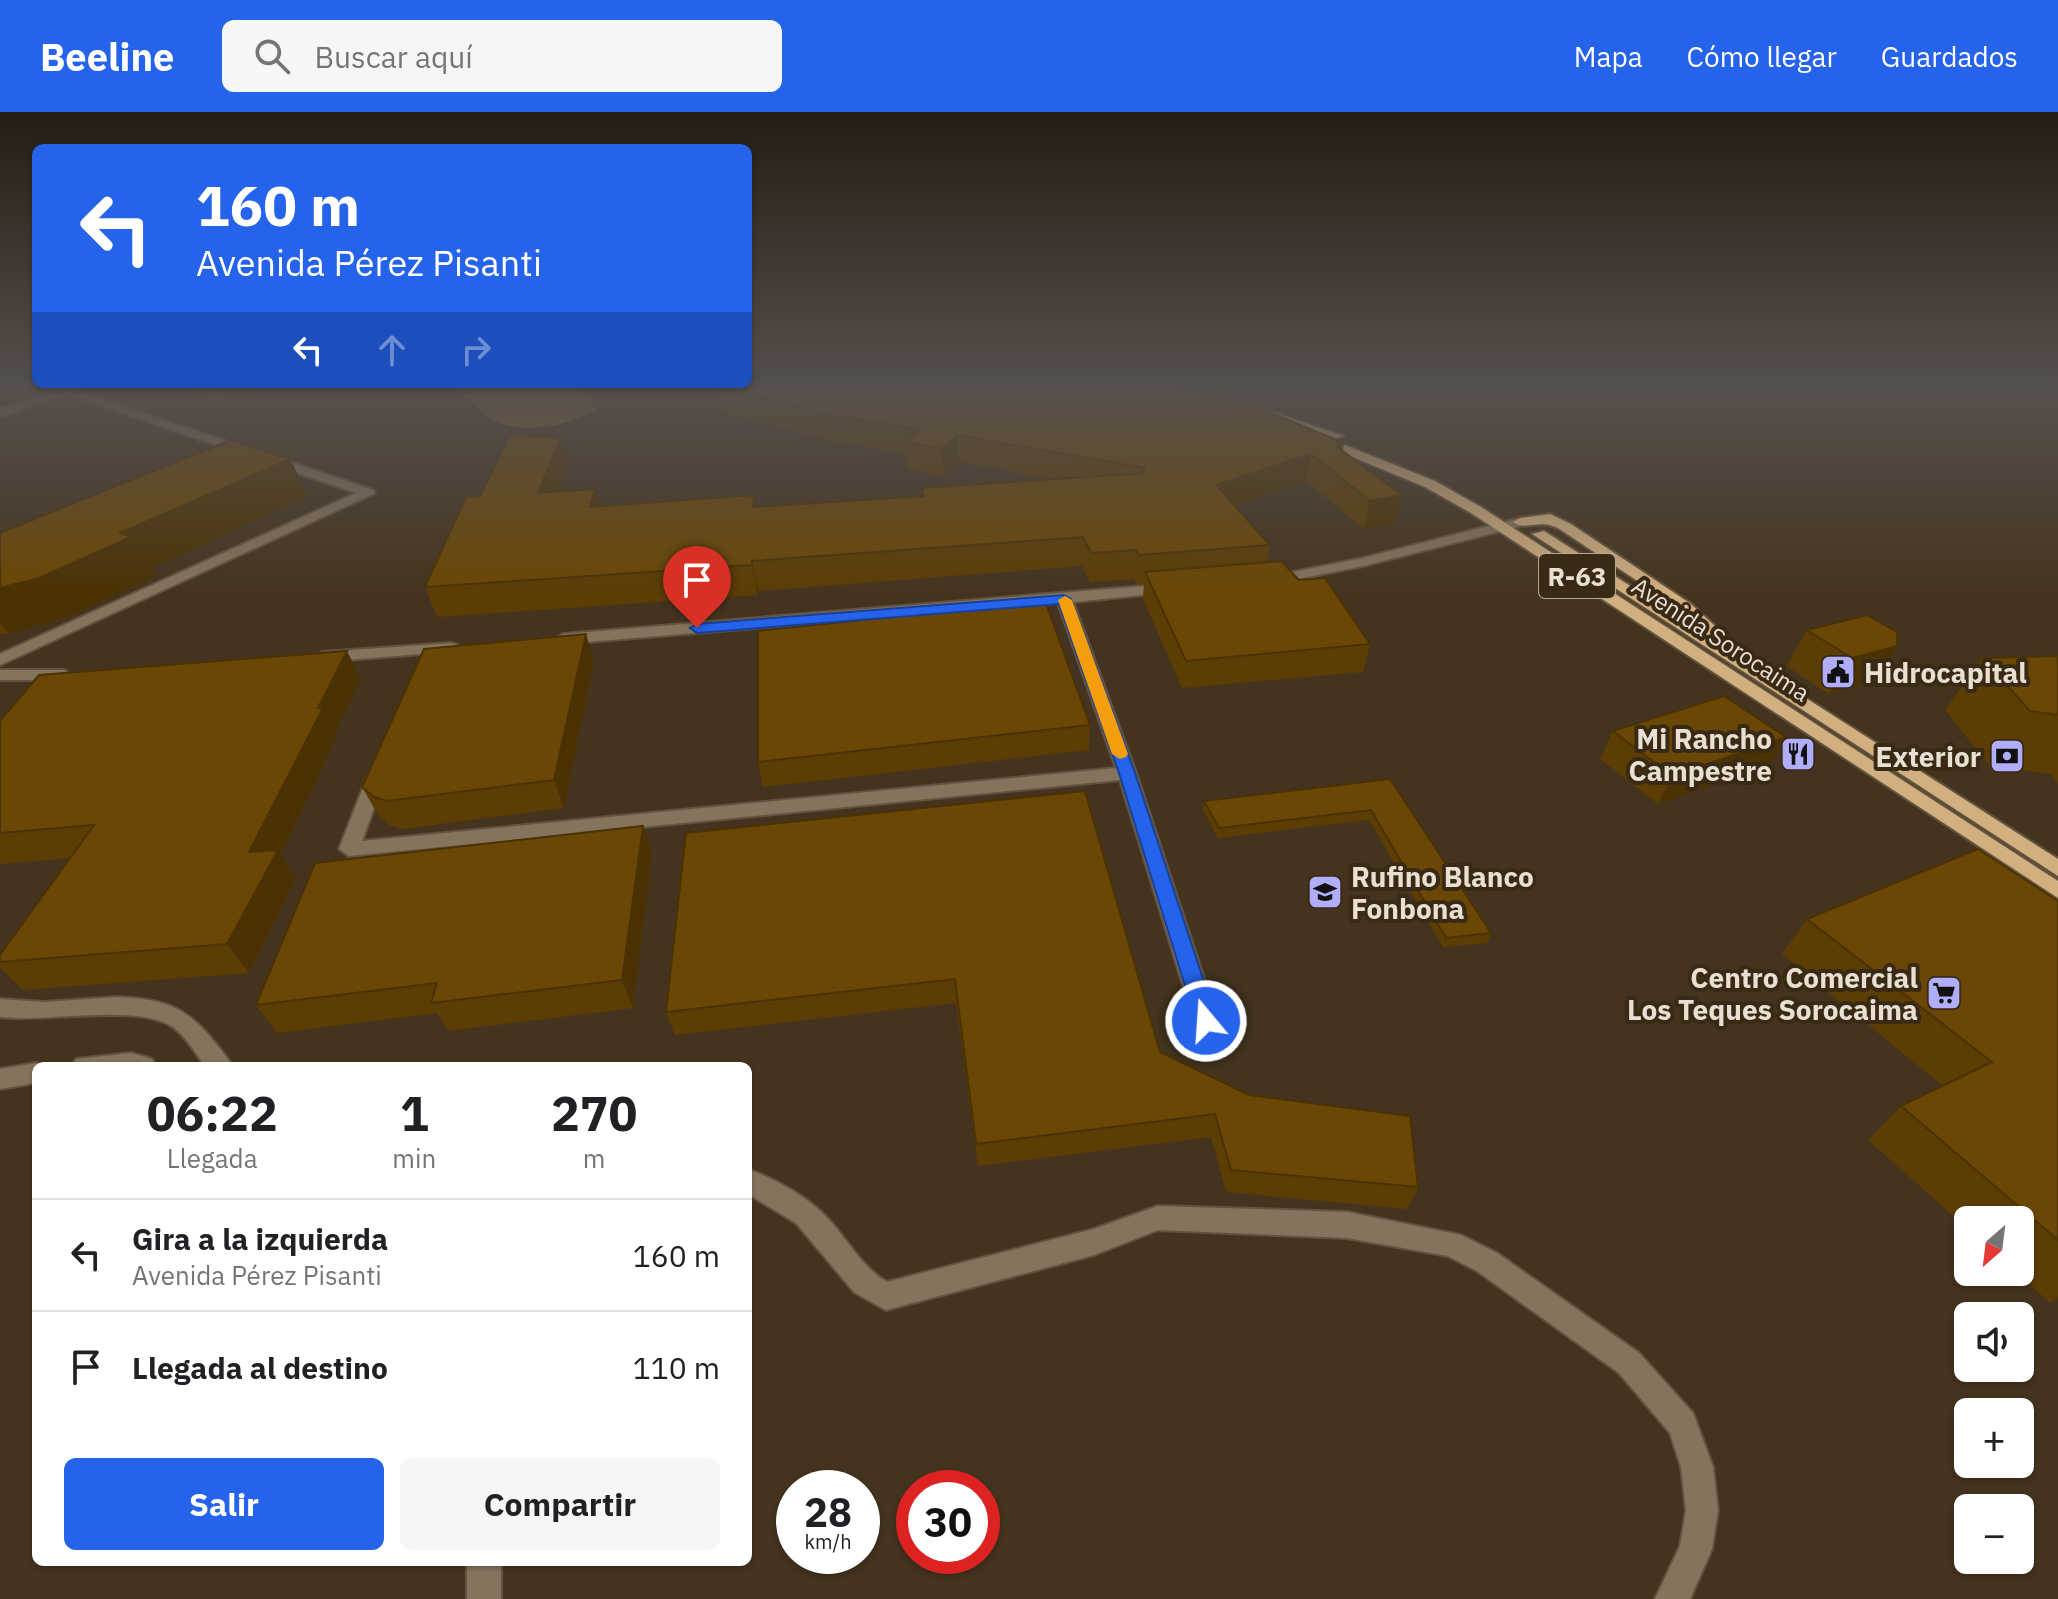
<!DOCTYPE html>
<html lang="es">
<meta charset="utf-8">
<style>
:root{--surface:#fff;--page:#f6f6f6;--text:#202124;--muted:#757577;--line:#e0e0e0;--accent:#2563eb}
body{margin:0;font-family:"IBM Plex Sans",sans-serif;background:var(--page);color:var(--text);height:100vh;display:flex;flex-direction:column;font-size:30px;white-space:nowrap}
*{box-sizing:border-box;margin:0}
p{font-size:26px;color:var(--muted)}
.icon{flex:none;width:44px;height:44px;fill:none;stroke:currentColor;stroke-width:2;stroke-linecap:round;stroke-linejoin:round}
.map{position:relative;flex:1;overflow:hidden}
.sheet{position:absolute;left:32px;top:950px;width:720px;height:504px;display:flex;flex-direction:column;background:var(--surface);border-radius:12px;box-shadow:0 2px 6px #0004}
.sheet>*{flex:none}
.top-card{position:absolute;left:32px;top:32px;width:720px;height:244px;border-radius:12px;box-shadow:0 2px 6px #0004;background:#2563eb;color:#fff;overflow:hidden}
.needle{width:52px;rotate:208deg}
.tools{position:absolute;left:1954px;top:1094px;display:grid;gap:16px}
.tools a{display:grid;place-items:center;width:80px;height:80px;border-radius:12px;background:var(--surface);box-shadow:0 2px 6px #0004;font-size:40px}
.speed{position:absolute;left:776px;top:1358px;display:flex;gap:16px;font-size:40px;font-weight:700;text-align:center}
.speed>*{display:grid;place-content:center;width:104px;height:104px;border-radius:50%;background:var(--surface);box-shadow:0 2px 6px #0004;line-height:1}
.speed small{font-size:20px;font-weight:400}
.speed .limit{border:12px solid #d22;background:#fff;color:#111}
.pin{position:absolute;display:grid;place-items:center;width:68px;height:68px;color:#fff;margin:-82px -34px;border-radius:50% 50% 50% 0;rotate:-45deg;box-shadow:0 0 8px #0007}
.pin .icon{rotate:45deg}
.me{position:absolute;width:88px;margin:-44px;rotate:342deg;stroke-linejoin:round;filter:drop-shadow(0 0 6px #0008)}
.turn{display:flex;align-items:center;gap:28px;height:168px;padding:0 32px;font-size:36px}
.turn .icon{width:104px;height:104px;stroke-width:2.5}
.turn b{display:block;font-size:56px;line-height:68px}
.lanes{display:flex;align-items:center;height:76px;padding:0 32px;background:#0003;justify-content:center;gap:40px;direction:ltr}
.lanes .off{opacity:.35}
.eta{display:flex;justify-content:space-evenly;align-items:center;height:136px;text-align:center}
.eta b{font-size:48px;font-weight:700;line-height:56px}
.action{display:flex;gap:16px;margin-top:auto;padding:16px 32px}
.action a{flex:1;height:92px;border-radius:12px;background:var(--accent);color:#fff;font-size:32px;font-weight:700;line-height:92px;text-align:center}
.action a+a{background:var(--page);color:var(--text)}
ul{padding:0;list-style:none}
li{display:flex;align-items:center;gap:24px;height:112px;padding:0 32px;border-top:2px solid var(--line)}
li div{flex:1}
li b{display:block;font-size:30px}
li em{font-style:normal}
header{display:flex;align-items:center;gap:48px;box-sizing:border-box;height:112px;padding:0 40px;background:var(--accent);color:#fff}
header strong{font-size:38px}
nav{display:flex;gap:44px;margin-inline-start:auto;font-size:28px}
.search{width:560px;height:72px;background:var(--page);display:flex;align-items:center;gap:20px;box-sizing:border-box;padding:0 28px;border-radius:12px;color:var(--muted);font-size:30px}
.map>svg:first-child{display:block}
</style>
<header>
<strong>Beeline</strong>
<div class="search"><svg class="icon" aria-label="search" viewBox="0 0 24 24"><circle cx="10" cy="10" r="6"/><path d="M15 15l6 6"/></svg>Buscar aquí</div>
<nav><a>Mapa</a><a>Cómo llegar</a><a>Guardados</a></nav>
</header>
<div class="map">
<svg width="2058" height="1487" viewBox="0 0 2058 1487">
<rect width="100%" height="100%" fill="#44341f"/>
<!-- water -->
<path fill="#8b662d" d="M449,274H565L589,283L595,298C567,314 530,321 499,311C487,307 464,281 449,274Z"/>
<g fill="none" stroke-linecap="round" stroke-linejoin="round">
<!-- minor casing -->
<g stroke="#62533f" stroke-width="4">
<path id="minor" d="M66,275L373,378L375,381L0,553V542L356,381L66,282L0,305V297Z
M1520,406L1525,407V413L1363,454L1268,473L1261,469L1268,465L1363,446Z
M1169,472L1177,477L1174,480L1073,490L1136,661L1218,909L1214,916L1206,918L1198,916L1194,909L1120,668L349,744L339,737L368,663L377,657L386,663L362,729L1116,656L1058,491L563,532L555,527L563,522Z
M451,531L457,533V539L323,550L315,545L323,540Z
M0,558H64L72,563L64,568H0Z
M117,885C166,887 187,895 217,933C222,940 228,946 232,954H205C195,941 187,925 173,915C138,891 46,911 0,905V887L44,890Z
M131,941L152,947L156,954H72L76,947Z
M36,951L45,954H36V971L0,977V957Z
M748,1057C779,1069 810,1086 832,1111C850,1132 863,1156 887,1170L1094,1117L1158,1094L1347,1100L1461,1123L1497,1141L1639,1241L1693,1301L1713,1355L1718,1398L1712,1437L1690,1487H1655L1680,1434L1686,1398L1681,1355L1670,1321L1619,1261L1477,1159L1448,1144L1347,1126L1158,1118L1094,1143L886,1198L854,1180L796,1111L748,1082Z
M467,1450H501V1487H467Z"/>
</g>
<!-- major casing -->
<g stroke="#62533f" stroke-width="4">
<path id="major" d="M1247,294H1255L1344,324L1334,327L1247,298Z
M1320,323L1435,369L1481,395L2058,769V786L1471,401L1425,375L1316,330V324Z
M1550,402L1571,412L1691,492L1716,515L1718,530L2058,747V764L1532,422L1544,419L1701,519L1681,498L1561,418C1539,405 1527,420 1513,410L1520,406Z"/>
</g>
<!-- minor -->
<use href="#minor" fill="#85745d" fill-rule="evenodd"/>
<!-- major -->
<use href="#major" fill="#d1af7f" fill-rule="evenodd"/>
</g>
<!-- wall -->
<path fill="#5c3d04" d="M169,274H285L231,294Z
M714,274L1344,331L1343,338L1395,411L1364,417L1306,369L1234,394L1270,433L1267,450L1299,468L1370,532L1363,560L1182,576L1143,487L1144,472L1137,473L1134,467L1090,470L1082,454L758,479V483L437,505L425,475L480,384L569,353L558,379L600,394L756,395L923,384L922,376L1054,367L959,350L944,364L908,357L907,342L834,329L719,300Z
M290,347L308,384L150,457L155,465L66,506L9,522H0V421Z
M1807,518L1897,534L1874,570L1829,582L1786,554Z
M2058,544V671L2051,662L1989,653L1945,598L1982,546Z
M594,549L564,696L402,717L389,713L378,703L362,675Z
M361,567L336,619L338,623L281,742L296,766L249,861L23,878L0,855V843L71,746L0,752V609Z
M1090,613L1089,638L763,675L758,650Z
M1613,619L1770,653L1658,692L1600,647Z
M1390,667L1491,821L1487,831L1443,835L1369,708L1218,726L1203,698L1204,689Z
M1085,679L1160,940L1418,1075L1407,1097L1226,1080L1211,1025L978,1054L956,891L675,923L666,900Z
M643,714L652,742L633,896L448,919L437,901L277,921L256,893Z
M2058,789V1186L2050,1191L2016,1160H2020V1108H1968V1117L1868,1028L1901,994L1943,974L1782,842L1807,807Z"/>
<!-- shaded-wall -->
<path fill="#4b3204" d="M0,274H61L0,295Z
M221,274H285L231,294Z
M958,323L959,350L944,364L942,337Z
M561,326L569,353L547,409L538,381Z
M1311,342L1306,369L1213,401L1216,373Z
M290,347L308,384L150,457L155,465L66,506L9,522L0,510V476L120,421Z
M595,377L603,405L590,395Z
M1402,383L1395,411L1364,417L1370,389Z
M752,449L758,479V483L752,453Z
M586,522L594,549L564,696L554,668Z
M1897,534L1874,570L1829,582L1852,546Z
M347,539L361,567L336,619L338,623L281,742L296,766L249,861L227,832L249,740Z
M1786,625L1770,653L1658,692L1672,664Z
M643,714L652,742L633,896L622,868Z"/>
<!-- building -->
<path fill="#6b4705" stroke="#4b3204" stroke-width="2" d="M714,274H1170L1262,297L1344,331L1336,334L1402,383L1370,389L1311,342L1216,373L1270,433L1139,443L1136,438L1091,441L1083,425L752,449V453L425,475L466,385L480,384L510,323L561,326L538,381L595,377L590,395L754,383L753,395L924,384L922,376L1144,361V356L958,323L942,337L906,330L920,318L831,303Z
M231,328L290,347L120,421L131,425L39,466L0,476V421Z
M1281,449L1299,468L1325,466L1370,532L1186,549L1145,460Z
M1045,489L1090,613L758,650V519Z
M1867,503L1897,520V534L1852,546L1807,518Z
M586,522L554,668L387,689L374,685L362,675L424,537Z
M347,539L318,596H323L249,740L278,738L227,832L0,850V843L94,713L0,721V609L39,563Z
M2058,544V603L2030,599L1982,546Z
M1724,584L1786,625L1672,664L1613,619Z
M1390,667L1491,821L1446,826L1371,698L1219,716L1204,689Z
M1085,679L1160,940L1249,983L1410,1004L1418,1075L1231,1058L1215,1002L976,1032L955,867L666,900L686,721Z
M643,714L622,868L431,891L437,871L256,893L315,751Z
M1978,737L2058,789V1128L1901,994L1992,950L1807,807Z"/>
<!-- sky -->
<linearGradient id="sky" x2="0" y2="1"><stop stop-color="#251d11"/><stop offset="0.57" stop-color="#56504d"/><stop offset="1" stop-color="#56504d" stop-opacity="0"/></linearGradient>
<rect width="2058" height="482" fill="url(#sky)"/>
<!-- route -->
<path fill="#2563eb" stroke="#184099" stroke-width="2" d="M1064,483L1071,487L1135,661L1217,909L1214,915H1199L1196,909L1119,661L1059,492L697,521L690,516L697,512Z"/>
<!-- slow -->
<path fill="#f59e0b" d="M1065,484L1072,488L1128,642L1126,645L1120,647L1112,642L1058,488Z"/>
<!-- icons -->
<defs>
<g id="civic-square" transform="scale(1.8)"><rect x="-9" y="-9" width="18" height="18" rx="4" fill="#b0aefa" stroke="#392a15"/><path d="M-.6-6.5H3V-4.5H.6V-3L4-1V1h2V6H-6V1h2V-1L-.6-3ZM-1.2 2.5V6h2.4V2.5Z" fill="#111"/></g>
<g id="restaurant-square" transform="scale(1.8)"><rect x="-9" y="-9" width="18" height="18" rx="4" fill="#b0aefa" stroke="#392a15"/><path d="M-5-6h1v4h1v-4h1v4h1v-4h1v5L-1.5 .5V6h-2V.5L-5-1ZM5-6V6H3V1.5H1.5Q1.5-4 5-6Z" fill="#111"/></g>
<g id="bank-square" transform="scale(1.8)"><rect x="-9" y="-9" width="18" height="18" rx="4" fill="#b0aefa" stroke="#392a15"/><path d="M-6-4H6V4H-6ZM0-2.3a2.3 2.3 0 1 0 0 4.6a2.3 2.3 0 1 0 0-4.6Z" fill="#111"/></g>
<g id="university-square" transform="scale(1.8)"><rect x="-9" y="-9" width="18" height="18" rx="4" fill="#b0aefa" stroke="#392a15"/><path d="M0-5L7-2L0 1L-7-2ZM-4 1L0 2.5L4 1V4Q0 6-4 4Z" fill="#111"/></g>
<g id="supermarket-square" transform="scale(1.8)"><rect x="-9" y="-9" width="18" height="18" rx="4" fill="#b0aefa" stroke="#392a15"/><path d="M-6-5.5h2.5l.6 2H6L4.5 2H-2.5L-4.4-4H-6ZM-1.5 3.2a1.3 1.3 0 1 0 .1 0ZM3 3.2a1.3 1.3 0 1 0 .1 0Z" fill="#111"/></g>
</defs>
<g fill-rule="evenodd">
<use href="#civic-square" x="1838" y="560"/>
<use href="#restaurant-square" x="1798" y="642"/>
<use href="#bank-square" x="2007" y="644"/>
<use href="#university-square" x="1325" y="780"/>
<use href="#supermarket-square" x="1944" y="881"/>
</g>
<g text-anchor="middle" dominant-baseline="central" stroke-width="8" stroke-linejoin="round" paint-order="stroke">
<!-- far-street labels -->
<g font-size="24" fill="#e9dfd2" stroke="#392a15">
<text transform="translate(1721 527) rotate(33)">Avenida Sorocaima</text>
</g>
<!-- shield labels -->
<rect fill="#392a15" stroke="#b4a999" stroke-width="2" x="1539" y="442" width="76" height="44" rx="6"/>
<g font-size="26" font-weight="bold" fill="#e9dfd2">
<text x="1577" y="464">R-63</text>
</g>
<!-- poi labels -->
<g font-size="28" font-weight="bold" fill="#e9dfd2" stroke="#392a15" text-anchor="end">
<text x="1864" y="560" text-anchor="start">Hidrocapital</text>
<text x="1772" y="626">Mi Rancho<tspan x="1772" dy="32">Campestre</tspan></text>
<text x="1981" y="644">Exterior</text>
<text x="1351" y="764" text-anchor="start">Rufino Blanco<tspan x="1351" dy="32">Fonbona</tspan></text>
<text x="1918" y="865">Centro Comercial<tspan x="1918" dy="32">Los Teques Sorocaima</tspan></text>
</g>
</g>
</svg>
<div class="tools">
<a><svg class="needle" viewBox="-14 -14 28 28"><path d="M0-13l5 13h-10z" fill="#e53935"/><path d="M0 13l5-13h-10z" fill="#757577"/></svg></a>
<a><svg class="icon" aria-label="sound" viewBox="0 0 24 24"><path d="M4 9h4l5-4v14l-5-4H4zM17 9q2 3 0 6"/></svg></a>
<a>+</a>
<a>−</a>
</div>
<div class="speed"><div>28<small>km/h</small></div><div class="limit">30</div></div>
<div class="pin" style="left:697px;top:516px;background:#d93025"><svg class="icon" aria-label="arrive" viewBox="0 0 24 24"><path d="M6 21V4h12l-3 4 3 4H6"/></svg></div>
<svg class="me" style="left:1206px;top:909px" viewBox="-20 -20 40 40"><circle r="17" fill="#2563eb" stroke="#fff" stroke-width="3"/><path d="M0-11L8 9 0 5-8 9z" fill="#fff"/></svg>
<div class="top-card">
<div class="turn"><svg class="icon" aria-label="left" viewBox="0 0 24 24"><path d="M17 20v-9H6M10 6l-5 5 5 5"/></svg><div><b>160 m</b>Avenida Pérez Pisanti</div></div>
<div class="lanes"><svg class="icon" aria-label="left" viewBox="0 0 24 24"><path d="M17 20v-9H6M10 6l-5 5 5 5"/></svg><svg class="icon off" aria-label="ahead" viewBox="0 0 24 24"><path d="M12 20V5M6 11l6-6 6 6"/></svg><svg class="icon off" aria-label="right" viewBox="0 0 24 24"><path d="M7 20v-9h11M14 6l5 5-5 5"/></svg></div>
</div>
<section class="sheet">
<div class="eta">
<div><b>06:22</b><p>Llegada</p></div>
<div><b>1</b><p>min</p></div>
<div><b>270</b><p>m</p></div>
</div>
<ul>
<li><svg class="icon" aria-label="left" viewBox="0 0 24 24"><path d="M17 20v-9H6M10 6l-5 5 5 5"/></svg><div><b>Gira a la izquierda</b><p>Avenida Pérez Pisanti</p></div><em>160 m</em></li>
<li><svg class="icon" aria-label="arrive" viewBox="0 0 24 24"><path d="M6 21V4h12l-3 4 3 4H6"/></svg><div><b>Llegada al destino</b></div><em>110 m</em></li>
</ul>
<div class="action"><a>Salir</a><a>Compartir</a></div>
</section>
</div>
